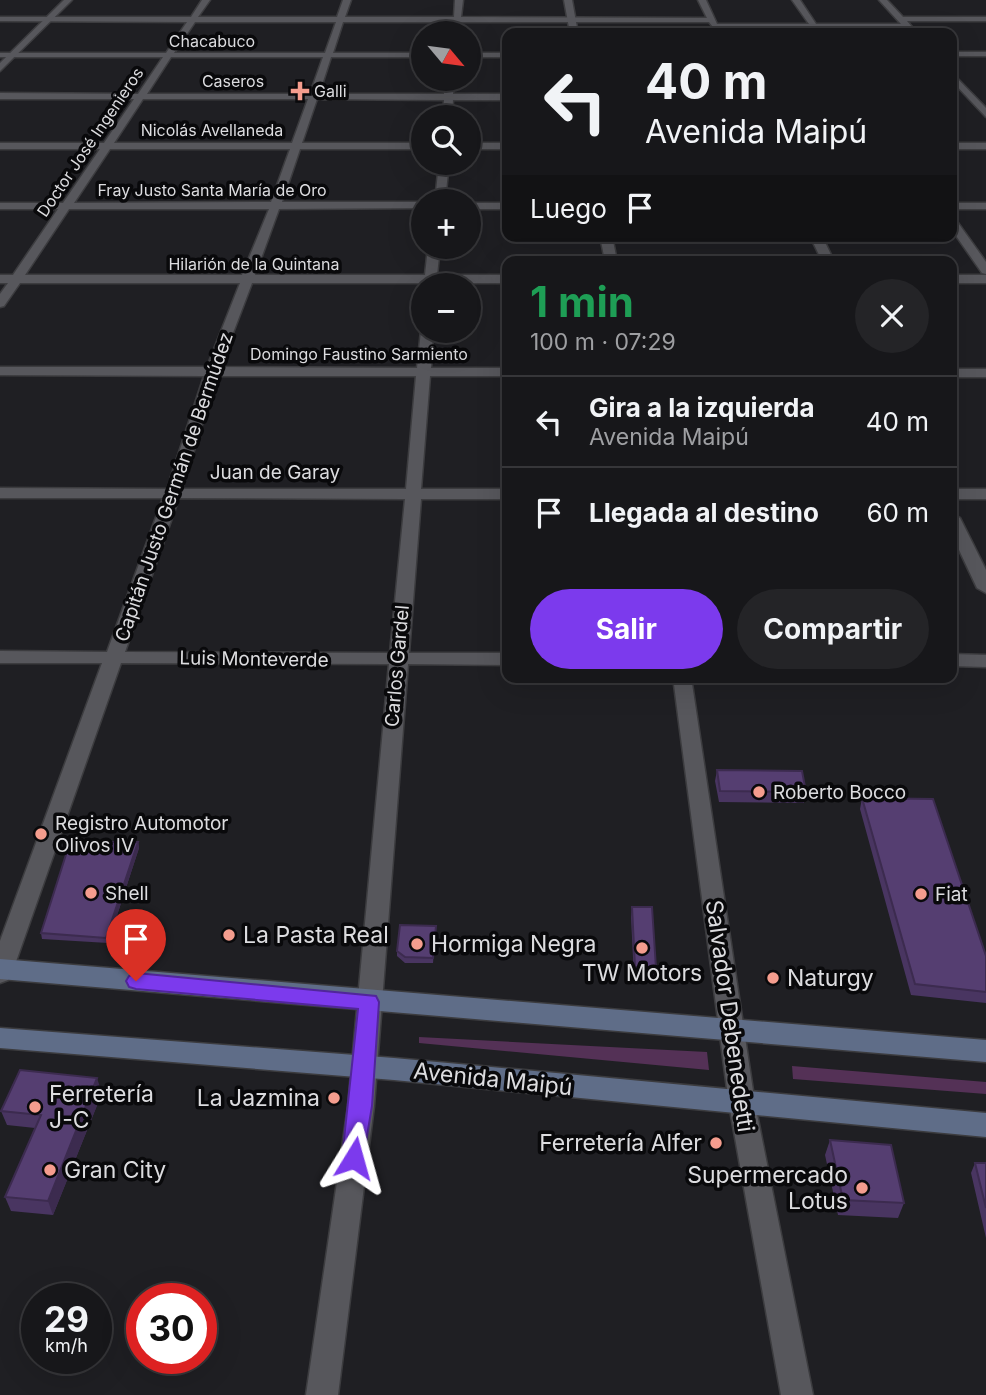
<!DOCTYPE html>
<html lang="es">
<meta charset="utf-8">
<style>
:root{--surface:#17171a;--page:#242427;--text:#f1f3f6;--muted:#9e9fa2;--line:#363639;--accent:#7c3aed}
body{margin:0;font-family:Inter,sans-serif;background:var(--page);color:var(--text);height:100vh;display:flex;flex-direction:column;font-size:26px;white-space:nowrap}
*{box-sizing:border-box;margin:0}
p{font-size:23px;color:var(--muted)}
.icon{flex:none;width:38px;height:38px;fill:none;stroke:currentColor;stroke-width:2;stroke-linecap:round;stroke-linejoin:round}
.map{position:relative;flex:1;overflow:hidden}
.panel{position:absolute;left:502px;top:256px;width:455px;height:427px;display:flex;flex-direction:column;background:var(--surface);border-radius:14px;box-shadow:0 7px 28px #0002,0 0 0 2px var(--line)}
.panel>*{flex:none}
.banner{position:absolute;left:502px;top:28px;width:455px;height:214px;border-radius:14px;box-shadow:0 7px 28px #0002,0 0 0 2px var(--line);background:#17171a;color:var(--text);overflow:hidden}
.needle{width:46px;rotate:119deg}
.buttons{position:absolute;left:411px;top:21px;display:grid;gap:14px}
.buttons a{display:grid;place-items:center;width:70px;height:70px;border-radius:50%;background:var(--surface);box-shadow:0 7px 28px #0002,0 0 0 2px var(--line);font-size:35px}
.speed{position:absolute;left:21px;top:1283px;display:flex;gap:14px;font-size:35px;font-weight:700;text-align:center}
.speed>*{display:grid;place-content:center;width:91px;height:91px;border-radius:50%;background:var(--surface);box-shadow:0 7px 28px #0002,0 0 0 2px var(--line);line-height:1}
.speed small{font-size:18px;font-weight:400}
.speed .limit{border:10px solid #d22;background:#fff;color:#111}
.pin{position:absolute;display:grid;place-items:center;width:60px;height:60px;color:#fff;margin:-72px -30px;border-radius:50% 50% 50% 0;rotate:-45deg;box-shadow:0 0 7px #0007}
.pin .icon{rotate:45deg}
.me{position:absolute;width:77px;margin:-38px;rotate:8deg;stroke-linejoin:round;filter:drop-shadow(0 0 5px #0008)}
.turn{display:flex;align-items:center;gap:24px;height:147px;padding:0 28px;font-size:32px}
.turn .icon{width:91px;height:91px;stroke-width:2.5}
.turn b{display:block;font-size:49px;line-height:60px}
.then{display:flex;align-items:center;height:66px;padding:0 28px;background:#0003;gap:14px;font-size:26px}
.round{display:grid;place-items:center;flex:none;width:74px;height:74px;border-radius:37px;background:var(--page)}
.summary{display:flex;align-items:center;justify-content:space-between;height:119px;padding:0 28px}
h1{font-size:42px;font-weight:700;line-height:52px;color:#1e9e55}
.action{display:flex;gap:14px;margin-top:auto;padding:14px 28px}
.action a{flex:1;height:80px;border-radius:42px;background:var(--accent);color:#fff;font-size:28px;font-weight:700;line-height:80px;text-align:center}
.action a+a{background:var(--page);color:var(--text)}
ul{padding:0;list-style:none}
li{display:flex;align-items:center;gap:21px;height:91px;padding:0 28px;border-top:2px solid var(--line)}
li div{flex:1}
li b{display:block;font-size:26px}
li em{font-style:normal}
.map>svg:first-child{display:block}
</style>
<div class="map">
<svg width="986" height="1395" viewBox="0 0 986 1395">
<rect width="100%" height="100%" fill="#1f1f23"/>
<!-- green -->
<path fill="#543156" d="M419,1037L707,1052L709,1070L419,1043Z
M792,1066L986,1082V1094L793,1079Z"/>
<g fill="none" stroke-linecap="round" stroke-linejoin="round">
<!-- minor casing -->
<g stroke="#3c3c3f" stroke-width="3">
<path id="minor" d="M202,0H210L198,17H337L343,0H351L345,17H454L455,0H463L461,17L707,18L698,0H706L717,24H809L792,0H800L816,24H901L879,0H887L903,17H986V21H907L912,27L908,29L820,28L823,33H815L812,28H720L716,31L709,22H461L460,33H452L453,22H343L333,53H424V57H331L319,94H444L446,79H454L453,94H508V100H453L452,117H443L444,100L317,99L302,143H424V149H300L282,202H424V208L279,209L255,275H425L428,247H440L437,275H508V283H436V285H424V283H252L220,367L417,368L421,331L424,328V331H433L431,368H508V376H430L421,489H508V499H421L409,653H508V665L408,664L374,1106L338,1395H306L348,1106L389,664L121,663L12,973L8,980L0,983V941L102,663H0V651L107,652L163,498H0V488L167,489L204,376L0,375V367H207L240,283H20L4,306L0,307V294L8,283H0V275H13L58,209H0V203H63L100,149H0V143H104L134,99H0V93L138,94L163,57H0V53H166L187,22L0,21V17H191ZM195,22H336L325,53H174ZM171,57H323L310,94H147ZM143,99H308L292,143H114ZM110,149H290L271,202L74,203ZM69,209H269L242,275H25ZM217,376H416L406,489H182ZM179,498L405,499L390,653L125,652Z
M952,52H986V56H952Z
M469,53H508V57H469Z
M952,73L986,108V117L952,81Z
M469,143H508V149H469Z
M952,143H986V149H952Z
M439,163H449L445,201H435Z
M469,203H508V209H469Z
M952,203H986V209H952Z
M952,219L956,220L986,262V274L982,273L952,230Z
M810,236H822L834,261H822Z
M952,275H986V283H952Z
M952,369H986V377H952Z
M952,489H986V499H952Z
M952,513L960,518L986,570V593L977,588L952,535Z
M952,654L986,655V667L952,666Z
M742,1093L751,1096L755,1104L813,1395H781L729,1104L733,1096Z"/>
</g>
<!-- tertiary casing -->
<g stroke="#3c3c3f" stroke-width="3">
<path id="tertiary" d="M64,0H72L0,71V63Z
M564,0H572L578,33H570Z
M600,236H612L617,261H605Z
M673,677H691L755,1104L751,1112L742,1115L733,1112L729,1104Z"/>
</g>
<!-- secondary casing -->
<g stroke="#3c3c3f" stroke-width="3">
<path id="secondary" d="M0,959L986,1040V1062L0,979Z
M0,1028L394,1058L986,1113V1137L394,1080L0,1048Z"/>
</g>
<!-- minor -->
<use href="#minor" fill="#57575c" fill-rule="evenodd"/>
<!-- tertiary -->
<use href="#tertiary" fill="#57575c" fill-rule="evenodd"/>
<!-- secondary -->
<use href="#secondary" fill="#5f6d88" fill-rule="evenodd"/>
</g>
<!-- wall -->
<path fill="#493561" d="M717,770L806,792L804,803L719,802L715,781Z
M862,798L986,956V1003L911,995L860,809Z
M138,842L139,848L108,943L42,939L41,933Z
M632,907L656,968L655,978H634L631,917Z
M436,926L433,963H405L397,956V951Z
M102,1093L53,1215L11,1211L5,1197L35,1128L7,1125L1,1111Z
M830,1140L904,1203L898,1218L838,1215L825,1155Z
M975,1163H986V1238L971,1173Z"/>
<!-- shaded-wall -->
<path fill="#3c2b4f" d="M138,842L139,848L108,943L106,938Z
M97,1078L102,1093L53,1215L48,1201Z"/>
<!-- building -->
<path fill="#553e71" stroke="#3c2b4f" stroke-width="2" d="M717,770L802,771L806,792L720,791Z
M862,798L933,799L986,956V992L915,984Z
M70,842H138L106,938L41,933Z
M632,907H652L656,968L635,967Z
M400,925L436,926L433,958L405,957L397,951Z
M20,1070L97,1078L48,1201L5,1197L41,1115L1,1111Z
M830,1140L891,1145L904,1203L843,1200Z
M975,1163H986V1208Z"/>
<!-- route -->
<path fill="#7c3aed" stroke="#51269a" stroke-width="2" d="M136,973L376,996L379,1002L372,1106L362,1166L354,1168L346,1166L342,1158L358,1009L136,989L129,987L126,981L129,976Z"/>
<!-- markers -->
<g fill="#f59d8e" stroke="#09090b" stroke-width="2.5">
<path d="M296.5 80.5h7v7h7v7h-7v7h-7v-7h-7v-7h7z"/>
<circle cx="759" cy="792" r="7"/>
<circle cx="41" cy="834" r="7"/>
<circle cx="91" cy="893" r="7"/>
<circle cx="921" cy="894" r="7"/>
<circle cx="229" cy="935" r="7"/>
<circle cx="417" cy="944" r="7"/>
<circle cx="642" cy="948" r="7"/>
<circle cx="773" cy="978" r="7"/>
<circle cx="334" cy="1098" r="7"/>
<circle cx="35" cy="1107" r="7"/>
<circle cx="716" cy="1143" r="7"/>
<circle cx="50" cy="1170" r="7"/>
<circle cx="862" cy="1188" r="7"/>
</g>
<g text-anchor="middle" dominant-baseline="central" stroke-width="7" stroke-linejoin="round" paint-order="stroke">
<!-- far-street labels -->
<g font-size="16" fill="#dcdcdf" stroke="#09090b">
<text x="212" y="41">Chacabuco</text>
<text x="233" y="81">Caseros</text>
<text x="212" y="130">Nicolás Avellaneda</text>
<text transform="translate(90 142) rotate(-56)">Doctor José Ingenieros</text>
<text x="212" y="190">Fray Justo Santa María de Oro</text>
<text x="254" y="264">Hilarión de la Quintana</text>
<text x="359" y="354">Domingo Faustino Sarmiento</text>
</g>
<!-- far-poi labels -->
<g font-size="16" fill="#dcdcdf" stroke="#09090b" text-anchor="start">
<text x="314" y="91">Galli</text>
</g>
<!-- street labels -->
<g font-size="19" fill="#dcdcdf" stroke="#09090b">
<text x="275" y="472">Juan de Garay</text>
<text transform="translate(174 487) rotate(-71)">Capitán Justo Germán de Bermúdez</text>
<text transform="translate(254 659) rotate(1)">Luis Monteverde</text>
<text transform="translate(397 666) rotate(-85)">Carlos Gardel</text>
</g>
<!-- poi labels -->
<g font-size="19" fill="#dcdcdf" stroke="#09090b" text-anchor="start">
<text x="773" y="792">Roberto Bocco</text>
<text x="55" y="823">Registro Automotor<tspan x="55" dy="22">Olivos IV</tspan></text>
<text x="105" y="893">Shell</text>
<text x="935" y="894">Fiat</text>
</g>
<!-- near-poi labels -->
<g font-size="23" fill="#dcdcdf" stroke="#09090b" text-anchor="start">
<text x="243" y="935">La Pasta Real</text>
<text x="431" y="944">Hormiga Negra</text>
<text x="642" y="973" text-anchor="middle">TW Motors</text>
<text x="787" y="978">Naturgy</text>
<text x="49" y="1094">Ferretería<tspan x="49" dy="26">J-C</tspan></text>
<text x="320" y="1098" text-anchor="end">La Jazmina</text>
<text x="702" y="1143" text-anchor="end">Ferretería Alfer</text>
<text x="64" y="1170">Gran City</text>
<text x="848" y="1175" text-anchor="end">Supermercado<tspan x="848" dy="26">Lotus</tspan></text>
</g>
<!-- near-street labels -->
<g font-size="23" fill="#dcdcdf" stroke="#09090b">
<text transform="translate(730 1016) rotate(82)">Salvador Debenedetti</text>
<text transform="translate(493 1079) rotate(6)">Avenida Maipú</text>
</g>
</g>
</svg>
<div class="buttons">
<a><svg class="needle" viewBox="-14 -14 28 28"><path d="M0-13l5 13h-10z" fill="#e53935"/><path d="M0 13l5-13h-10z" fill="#9e9fa2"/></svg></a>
<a><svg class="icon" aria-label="search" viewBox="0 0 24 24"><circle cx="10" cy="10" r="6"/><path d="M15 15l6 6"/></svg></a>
<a>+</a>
<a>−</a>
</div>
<div class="speed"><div>29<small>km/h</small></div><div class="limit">30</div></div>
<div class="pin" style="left:136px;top:981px;background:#d93025"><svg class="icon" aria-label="arrive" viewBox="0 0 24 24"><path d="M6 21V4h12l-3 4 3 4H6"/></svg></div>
<svg class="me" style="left:354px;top:1158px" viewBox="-20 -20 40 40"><path d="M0-17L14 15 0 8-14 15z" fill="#7c3aed" stroke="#fff" stroke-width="4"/></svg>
<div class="banner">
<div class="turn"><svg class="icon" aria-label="left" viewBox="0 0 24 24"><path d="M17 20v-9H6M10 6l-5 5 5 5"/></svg><div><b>40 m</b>Avenida Maipú</div></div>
<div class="then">Luego<svg class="icon" aria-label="arrive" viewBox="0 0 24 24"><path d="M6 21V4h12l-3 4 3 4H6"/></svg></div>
</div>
<section class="panel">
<div class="summary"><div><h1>1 min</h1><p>100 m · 07:29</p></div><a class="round"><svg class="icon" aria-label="close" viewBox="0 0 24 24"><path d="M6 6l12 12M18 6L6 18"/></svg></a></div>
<ul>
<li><svg class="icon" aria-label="left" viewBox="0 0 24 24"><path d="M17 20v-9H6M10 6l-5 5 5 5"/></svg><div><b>Gira a la izquierda</b><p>Avenida Maipú</p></div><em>40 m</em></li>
<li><svg class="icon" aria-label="arrive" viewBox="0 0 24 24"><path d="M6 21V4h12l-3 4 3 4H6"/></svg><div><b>Llegada al destino</b></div><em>60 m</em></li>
</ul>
<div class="action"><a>Salir</a><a>Compartir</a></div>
</section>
</div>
